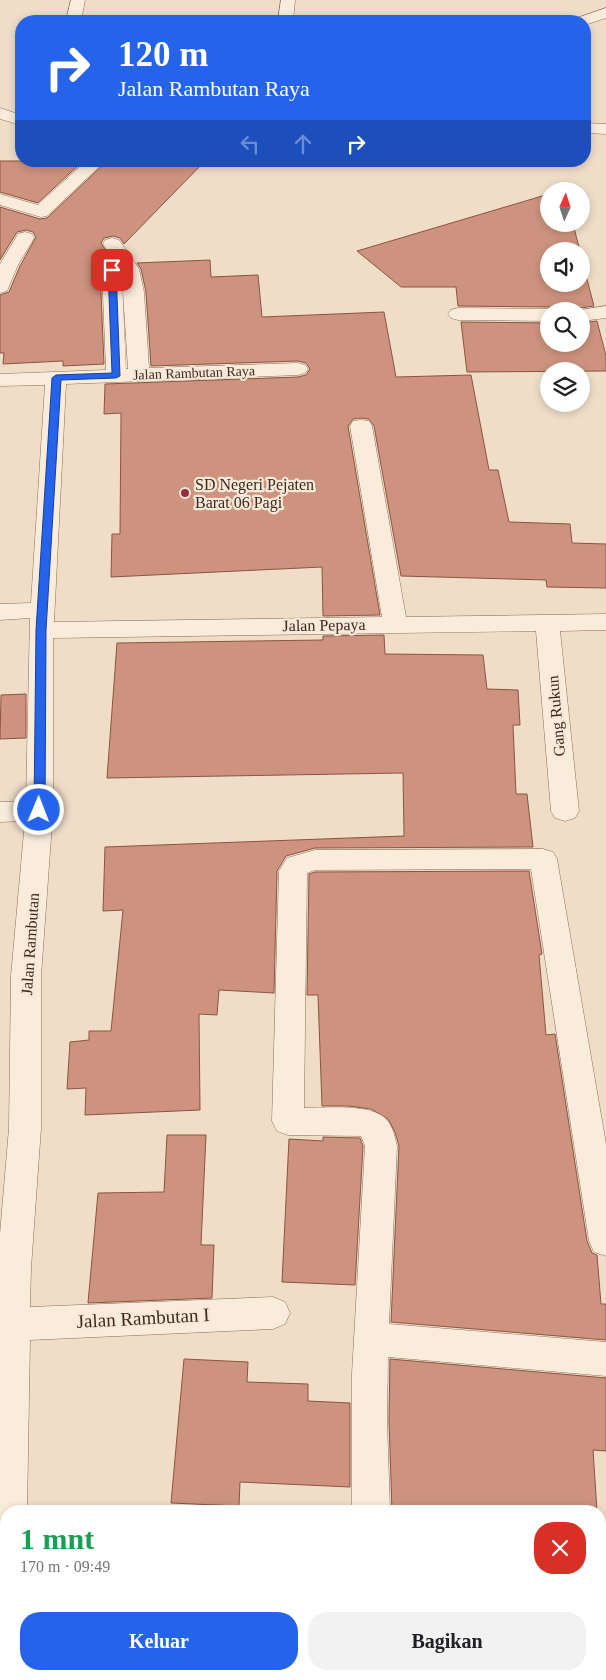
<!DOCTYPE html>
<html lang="id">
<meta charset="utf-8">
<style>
:root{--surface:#fff;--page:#f2f2f2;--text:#202124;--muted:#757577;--accent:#2563eb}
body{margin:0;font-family:"Times New Roman",serif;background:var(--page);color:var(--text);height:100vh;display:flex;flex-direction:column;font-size:19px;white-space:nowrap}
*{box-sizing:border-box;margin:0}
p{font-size:16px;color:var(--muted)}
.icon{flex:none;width:28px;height:28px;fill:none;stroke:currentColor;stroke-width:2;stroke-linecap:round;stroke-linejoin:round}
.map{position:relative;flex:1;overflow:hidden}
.sheet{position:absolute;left:0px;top:1505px;width:606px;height:175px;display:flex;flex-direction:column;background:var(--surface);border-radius:20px 20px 0 0;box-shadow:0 2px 8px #0003}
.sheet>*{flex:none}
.banner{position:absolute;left:15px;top:15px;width:576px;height:152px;border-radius:20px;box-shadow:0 2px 8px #0003;background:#2563eb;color:#fff;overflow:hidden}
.needle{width:32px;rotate:3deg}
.buttons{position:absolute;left:540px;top:182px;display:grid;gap:10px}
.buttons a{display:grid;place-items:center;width:50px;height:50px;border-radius:50%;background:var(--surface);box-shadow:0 2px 8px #0003;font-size:25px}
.pin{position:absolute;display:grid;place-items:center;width:42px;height:42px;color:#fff;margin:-21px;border-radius:10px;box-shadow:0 2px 8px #0006}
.me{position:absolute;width:55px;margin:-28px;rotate:1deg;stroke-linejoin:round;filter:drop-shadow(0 0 4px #0008)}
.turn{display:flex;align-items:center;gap:18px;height:105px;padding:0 20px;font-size:22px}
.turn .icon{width:65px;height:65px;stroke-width:2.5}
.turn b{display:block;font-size:35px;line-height:42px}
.lanes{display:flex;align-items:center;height:48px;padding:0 20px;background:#0003;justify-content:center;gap:25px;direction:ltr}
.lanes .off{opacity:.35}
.round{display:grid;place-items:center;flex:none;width:52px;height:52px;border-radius:20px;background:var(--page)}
.headline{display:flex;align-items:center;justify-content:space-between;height:85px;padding:0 20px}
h1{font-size:30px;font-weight:600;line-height:38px;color:#1e9e55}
.cta{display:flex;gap:10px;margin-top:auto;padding:10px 20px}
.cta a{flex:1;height:58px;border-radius:20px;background:var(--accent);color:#fff;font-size:20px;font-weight:600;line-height:58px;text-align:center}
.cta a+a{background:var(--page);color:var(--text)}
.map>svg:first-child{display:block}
</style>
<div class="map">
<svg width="606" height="1680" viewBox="0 0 606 1680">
<rect width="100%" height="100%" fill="#efddc8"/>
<!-- building -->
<path fill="#cd937e" stroke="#8b5442" d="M0,161H83L38,203L0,192Z
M107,161H205L124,244L120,238L113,236L104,238L101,243L110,258L100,270L104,364L63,366V361L3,364L4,353H0V295L9,292L20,266L36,237L33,232L26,230L17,232L0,260V207L40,219L47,218Z
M549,194V224H573L580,251H549V284H581V257L594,306L574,309L572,311H558L549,307L458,306L456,287H401L357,251Z
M210,260L211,277L258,275L262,317L384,312L396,377L471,375L489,470H498L509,522L570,524L572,543L606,544V588L547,587L546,580L401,576L374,426L369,419L361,418L353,419L348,426L380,615L323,616L322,567L111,577L112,534H120L121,413L104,414L105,384L298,377L306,375L310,369L306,363L298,361L151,366L146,292L141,269L137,263Z
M597,321L606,356V371L467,372L461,322L549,323V344H581V323Z
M384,635L385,654L483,655L487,689L518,690L520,725H513L516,794H527L533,847L315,848L286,856L277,871L274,993L219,990L217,1015L199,1014L200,1110L85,1115L86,1088L67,1089L70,1042L89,1040V1031H111L123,910L103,911L105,847L404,836L403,773L107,778L117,643L323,640V636Z
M26,694V738L0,739L1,695Z
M529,871L542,954L539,955L546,1035L555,1034L587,1241L592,1253L597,1255L601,1304H606V1340L391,1322L399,1146L395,1132L388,1119L371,1109L348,1106H322L318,995H307L309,874L315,872Z
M167,1135H206L201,1245H214L212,1298L88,1303L98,1193L164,1192Z
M323,1137L360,1138L363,1146L355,1285L282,1282L289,1139L323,1141Z
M184,1359L248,1362L247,1382L308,1384V1401L350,1403V1487L240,1482L239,1506L171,1503Z
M390,1359L606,1378V1451L593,1450L597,1511H392L389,1420Z"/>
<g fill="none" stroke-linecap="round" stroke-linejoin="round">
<!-- street casing -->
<g stroke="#8b6e5c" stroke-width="1">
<path id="street" d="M71,0H85L81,21H66Z
M281,0H295L293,21H278Z
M606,8V18L585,25V21H574L577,18Z
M0,108L21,115V125L0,119Z
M585,123L606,124V134L585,133Z
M86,161H105L47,216L41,217L0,205V194L38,205Z
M25,232L32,234L34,238L18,265L7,291L0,293V264L18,234Z
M112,238L119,240L139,269L144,292L149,368L298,363L305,365L308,369L305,373L298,375L66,384L54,622L382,617L350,426L353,421L361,420L369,421L372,426L406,617L606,614V630L560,631L579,811L575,818L565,821L555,818L551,811L536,631L53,638V810L41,976V1128L31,1268L30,1307L273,1297L285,1302L290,1313L285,1324L273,1329L30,1340L27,1511H6V1529L0,1526V1234L9,1128L11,976L25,821L0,822V802L26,801L30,618L0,620V604L31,603L45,385L0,386V374L106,370L102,270L105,266L112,264L118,266L103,244L105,240ZM122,277L128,369H126Z
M606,306V318L581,321V311H574Z
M458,308L549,309L556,311H549V321L458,320L451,318L448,314L451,310Z
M543,849L553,852L557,859L606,1144V1256L594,1252L589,1241L531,869L315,870L307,873L304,1108C326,1108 372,1103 387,1120C393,1127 395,1138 397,1146L389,1324L606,1342V1376L388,1357L387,1420L390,1511H352V1374L365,1146L361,1136L288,1135L277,1131L272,1121L279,871L287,858L315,850Z
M6,1535V1654L0,1657V1537Z
M353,1674H393V1680H353Z"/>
</g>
<!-- street -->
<use href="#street" fill="#f9ecdb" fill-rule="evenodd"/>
</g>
<!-- route -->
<path fill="#2563eb" stroke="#184099" d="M112,268L116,270L120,376L116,378L61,380L46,630L45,810L39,814L34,810L36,630L52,378L56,375L112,373L108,270Z"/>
<!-- markers -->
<circle fill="#9b2c3e" stroke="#f6e9d8" stroke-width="2" cx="185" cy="493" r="5"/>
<g text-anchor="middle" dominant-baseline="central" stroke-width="4.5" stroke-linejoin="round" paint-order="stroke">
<!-- far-street labels -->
<g font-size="14" fill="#3c2920" stroke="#f6e9d8">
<text transform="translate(194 373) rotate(-2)">Jalan Rambutan Raya</text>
</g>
<!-- poi labels -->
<g font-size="16" fill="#3c2920" stroke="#f6e9d8" text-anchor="start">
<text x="195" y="484">SD Negeri Pejaten<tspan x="195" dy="18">Barat 06 Pagi</tspan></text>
</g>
<!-- street labels -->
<g font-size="16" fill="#3c2920" stroke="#f6e9d8">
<text transform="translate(324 625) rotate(-1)">Jalan Pepaya</text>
<text transform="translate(556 716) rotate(-95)">Gang Rukun</text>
<text transform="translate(30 944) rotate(-86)">Jalan Rambutan</text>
</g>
<!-- near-street labels -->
<g font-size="19" fill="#3c2920" stroke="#f6e9d8">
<text transform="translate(143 1318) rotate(-3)">Jalan Rambutan I</text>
</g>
</g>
</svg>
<div class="buttons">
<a><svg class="needle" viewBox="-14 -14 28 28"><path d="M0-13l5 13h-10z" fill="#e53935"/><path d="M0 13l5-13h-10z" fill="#757577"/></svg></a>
<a><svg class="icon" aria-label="sound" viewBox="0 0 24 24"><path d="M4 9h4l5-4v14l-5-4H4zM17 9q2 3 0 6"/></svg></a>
<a><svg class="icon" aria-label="search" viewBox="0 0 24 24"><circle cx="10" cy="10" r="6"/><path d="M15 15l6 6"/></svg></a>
<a><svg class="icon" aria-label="layers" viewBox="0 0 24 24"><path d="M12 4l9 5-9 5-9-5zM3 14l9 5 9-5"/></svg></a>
</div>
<div class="pin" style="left:112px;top:270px;background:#d93025"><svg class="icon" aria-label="arrive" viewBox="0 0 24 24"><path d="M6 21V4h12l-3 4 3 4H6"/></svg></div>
<svg class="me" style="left:39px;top:810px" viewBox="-20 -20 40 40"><circle r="17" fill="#2563eb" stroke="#fff" stroke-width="3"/><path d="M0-11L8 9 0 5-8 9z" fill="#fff"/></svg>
<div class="banner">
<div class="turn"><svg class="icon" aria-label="right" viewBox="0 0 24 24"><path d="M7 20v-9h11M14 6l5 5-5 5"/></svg><div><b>120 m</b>Jalan Rambutan Raya</div></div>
<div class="lanes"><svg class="icon off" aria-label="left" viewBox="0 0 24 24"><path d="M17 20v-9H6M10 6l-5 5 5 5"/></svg><svg class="icon off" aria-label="ahead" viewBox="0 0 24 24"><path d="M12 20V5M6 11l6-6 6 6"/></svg><svg class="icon" aria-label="right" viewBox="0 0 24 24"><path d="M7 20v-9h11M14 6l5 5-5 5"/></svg></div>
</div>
<section class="sheet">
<div class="headline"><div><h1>1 mnt</h1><p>170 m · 09:49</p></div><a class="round" style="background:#d93025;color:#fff"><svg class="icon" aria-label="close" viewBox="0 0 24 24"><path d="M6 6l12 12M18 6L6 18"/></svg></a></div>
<div class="cta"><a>Keluar</a><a>Bagikan</a></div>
</section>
</div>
